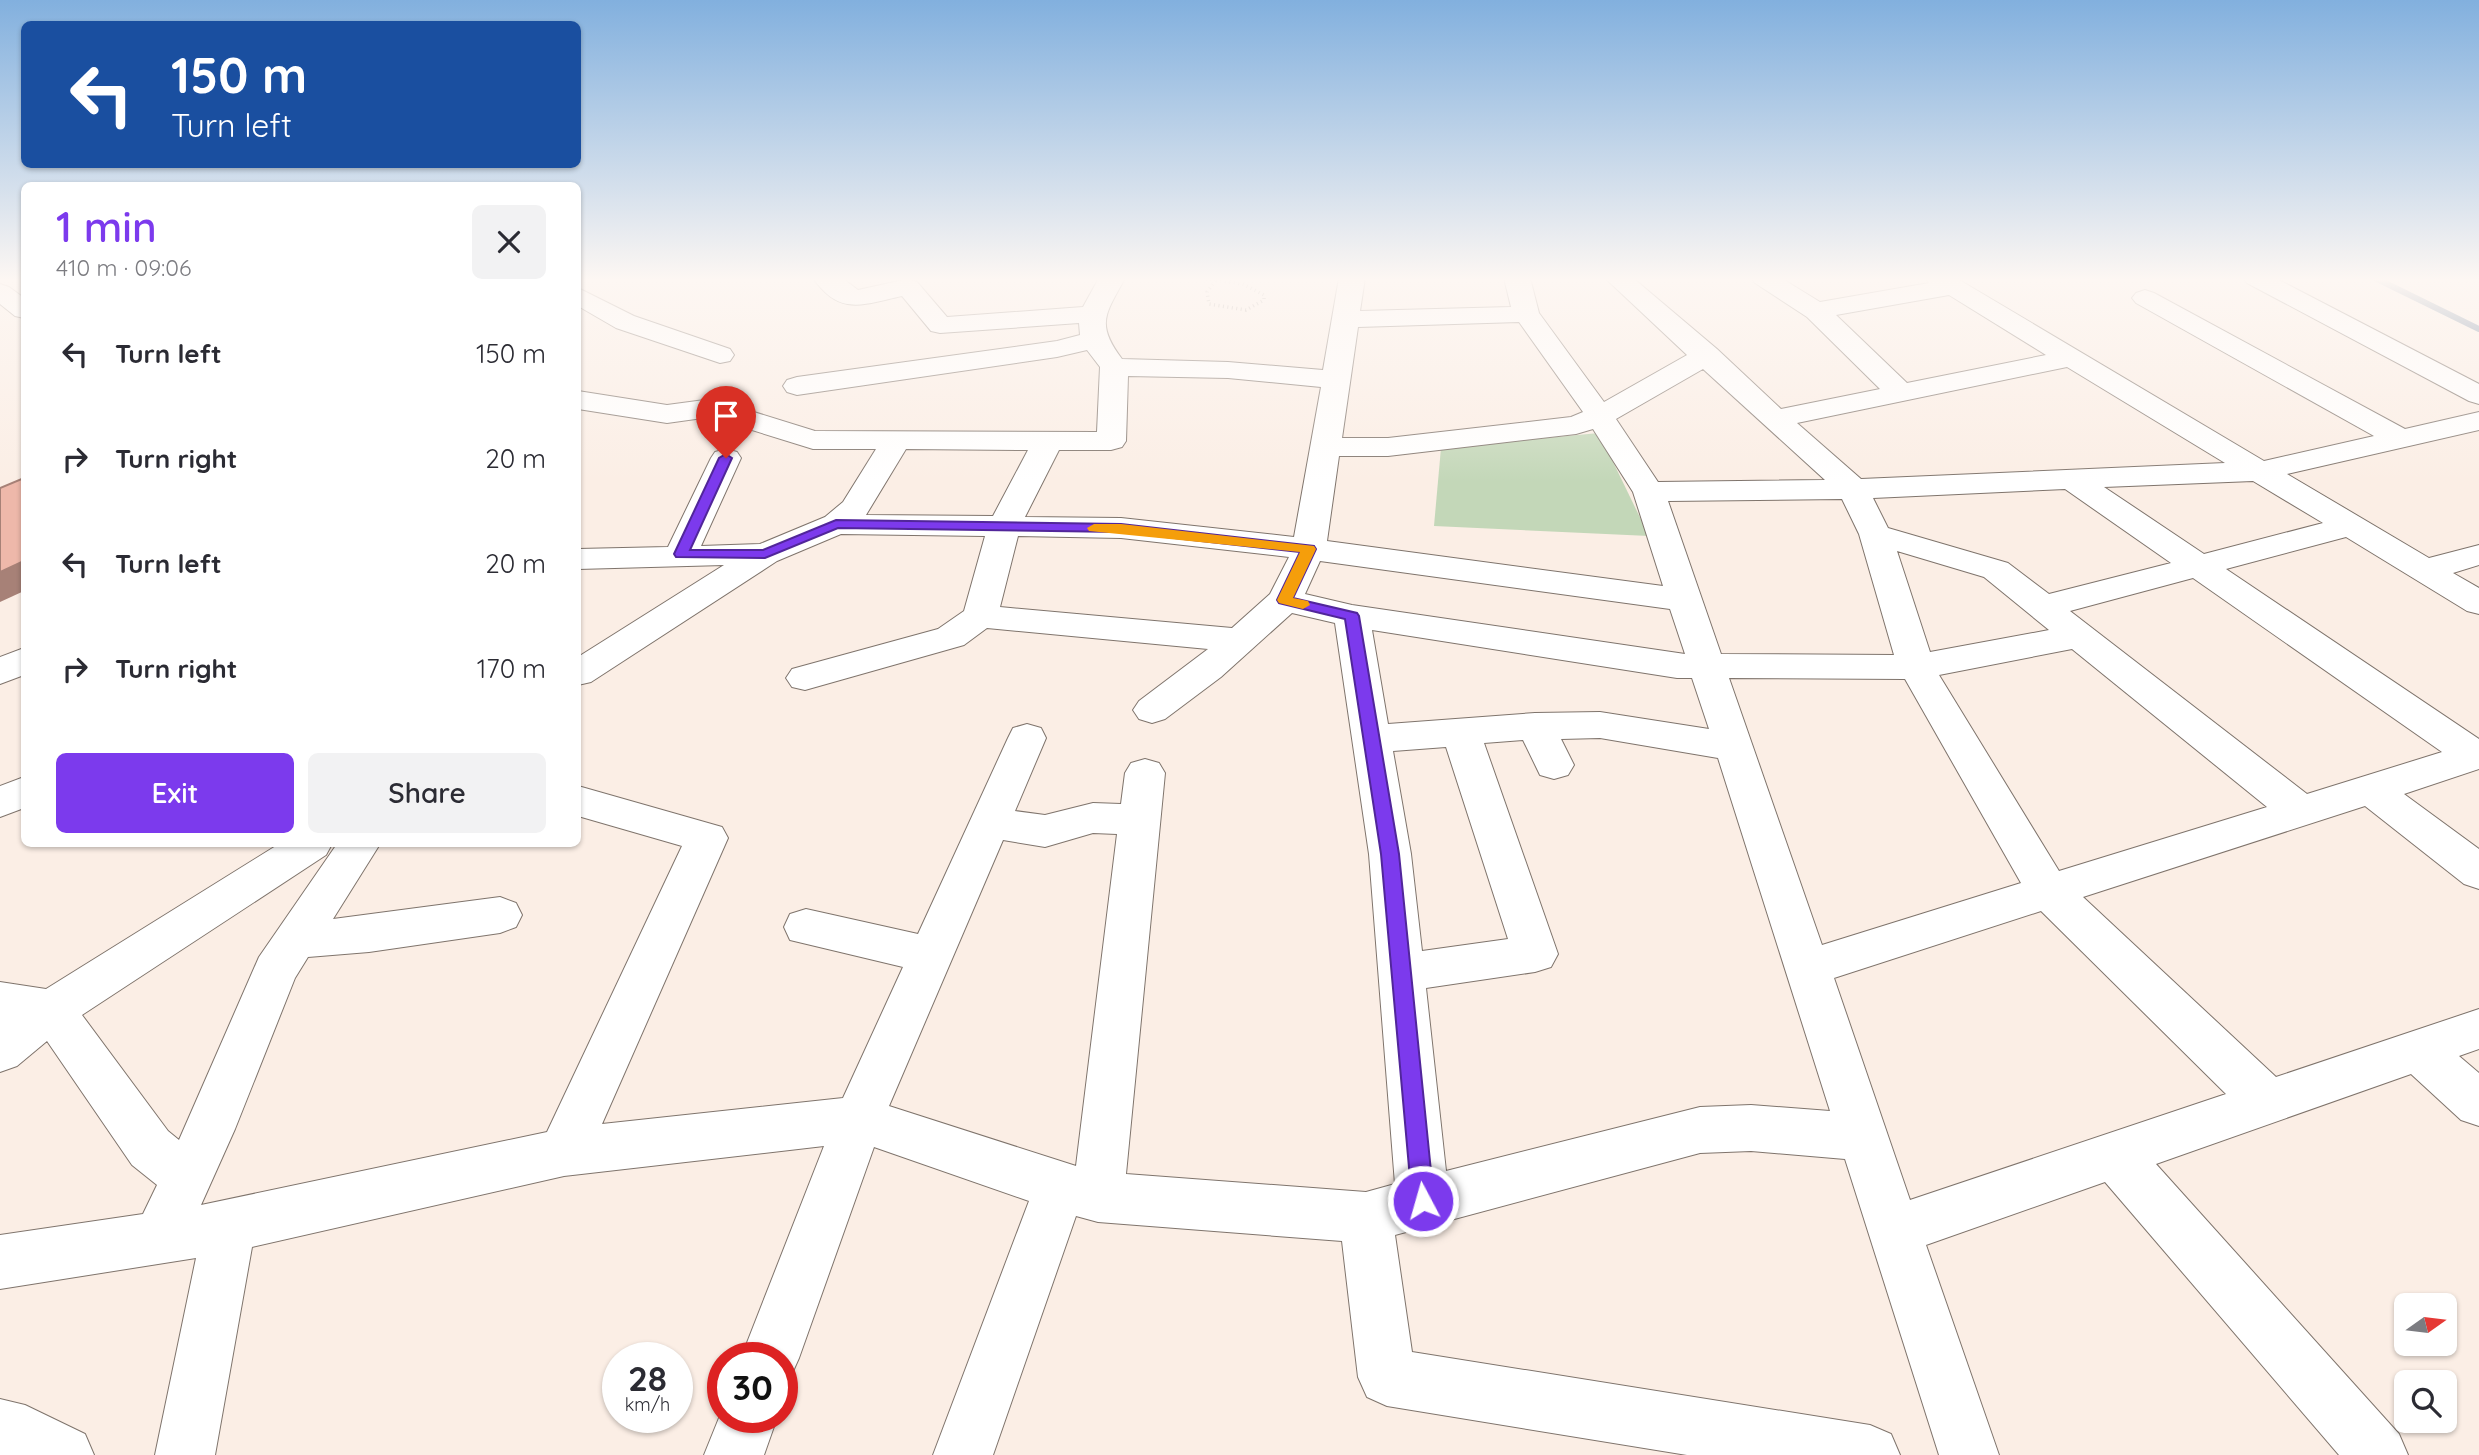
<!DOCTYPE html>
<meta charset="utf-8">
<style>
:root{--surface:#fff;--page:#f2f2f3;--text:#2b2b33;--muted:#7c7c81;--accent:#7c3aed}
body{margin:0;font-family:Quicksand,sans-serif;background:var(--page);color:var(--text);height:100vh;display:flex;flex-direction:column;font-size:26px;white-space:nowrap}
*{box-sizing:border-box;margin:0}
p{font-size:23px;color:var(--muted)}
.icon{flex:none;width:38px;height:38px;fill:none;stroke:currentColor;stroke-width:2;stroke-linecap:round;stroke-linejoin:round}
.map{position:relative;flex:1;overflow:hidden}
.sheet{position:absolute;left:21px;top:182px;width:560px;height:665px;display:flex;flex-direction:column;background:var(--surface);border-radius:10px;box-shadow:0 2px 5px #0004}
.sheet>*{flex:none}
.banner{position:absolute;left:21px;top:21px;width:560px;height:147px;border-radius:10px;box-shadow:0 2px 5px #0004;background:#1a4fa0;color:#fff;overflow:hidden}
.needle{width:46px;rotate:76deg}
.controls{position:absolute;left:2394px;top:1293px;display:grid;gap:14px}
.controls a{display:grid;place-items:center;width:63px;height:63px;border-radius:10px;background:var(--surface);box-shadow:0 2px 5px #0004;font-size:35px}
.speed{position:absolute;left:602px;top:1342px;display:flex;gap:14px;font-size:35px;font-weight:700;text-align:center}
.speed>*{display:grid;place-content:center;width:91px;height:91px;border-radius:50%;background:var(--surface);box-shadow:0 2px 5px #0004;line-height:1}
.speed small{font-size:18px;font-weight:400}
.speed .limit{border:10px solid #d22;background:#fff;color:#111}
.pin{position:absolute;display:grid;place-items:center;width:60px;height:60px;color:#fff;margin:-72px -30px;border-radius:50% 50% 50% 0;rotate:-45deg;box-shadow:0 0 7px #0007}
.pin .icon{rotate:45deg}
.me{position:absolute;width:77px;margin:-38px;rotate:354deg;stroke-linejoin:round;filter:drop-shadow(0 0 5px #0008)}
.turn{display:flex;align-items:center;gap:24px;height:147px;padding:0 35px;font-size:32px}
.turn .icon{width:91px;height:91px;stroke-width:2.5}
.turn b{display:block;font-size:49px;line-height:60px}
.round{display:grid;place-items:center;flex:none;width:74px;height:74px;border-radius:10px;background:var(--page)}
.headline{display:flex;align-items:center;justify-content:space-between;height:119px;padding:0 35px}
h1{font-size:42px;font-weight:600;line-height:52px;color:var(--accent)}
.primary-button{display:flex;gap:14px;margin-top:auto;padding:14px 35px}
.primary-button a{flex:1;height:80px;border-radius:10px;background:var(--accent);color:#fff;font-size:28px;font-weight:600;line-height:80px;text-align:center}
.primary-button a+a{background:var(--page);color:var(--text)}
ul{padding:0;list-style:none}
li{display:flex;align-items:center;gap:21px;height:105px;padding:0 35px}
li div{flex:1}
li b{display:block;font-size:26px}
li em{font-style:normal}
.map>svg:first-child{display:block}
</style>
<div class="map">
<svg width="2479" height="1455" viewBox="0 0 2479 1455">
<rect width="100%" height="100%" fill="#fbeee5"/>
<!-- green -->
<path fill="#c3d7b8" d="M1599,433L1649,536L1434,526L1441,448Z"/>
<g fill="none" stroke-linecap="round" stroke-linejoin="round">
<!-- stream -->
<path stroke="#70859f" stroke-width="6" d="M2375,278L2479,329"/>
<!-- minor casing -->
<g stroke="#7f746c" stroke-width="2">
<path id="minor" d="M813,278H842L858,290L908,279L917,282L947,317L1083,307L1099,278H1125C1106,314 1095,323 1122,359L1228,362L1323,370L1339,278H1365L1360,311L1511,307L1504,278H1530L1539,313L1604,402L1687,355L1605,278H1633L1717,349L1781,409L1880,389L1807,317L1755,283L1751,278H1781L1820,302L1929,283L1925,278H1956L2264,461L2374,436L2136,303L2132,298L2136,293L2145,290L2154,293L2405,429L2479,412V430L2287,474L2429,558L2479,545V565L2453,573L2479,588V614L2467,611L2346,537L2226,569L2479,739V769L2404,794L2479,849V889L2464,884L2365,806L2083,897L2276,1077L2479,1009V1049L2459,1056L2479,1073V1126L2461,1120L2411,1074L2156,1164L2399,1434L2408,1455H2339L2105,1182L1926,1245L1999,1455H1939L1845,1159L1751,1151L1700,1153L1395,1235L1412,1352L1870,1425L1891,1434L1900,1455H1687L1387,1406L1367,1397L1358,1377L1342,1241L1098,1222L1076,1216L993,1455H933L1029,1201L874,1147L799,1358L790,1378L782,1382V1358H741L824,1146L564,1176L252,1247L215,1455H155L196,1258L0,1289V1235L143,1214L157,1185L132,1165L47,1041L17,1066L0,1072V982L46,989L279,844H332L326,855L82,1015L168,1131L179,1140L259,957L337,844H380L333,919L500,897L516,903L522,915L516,927L500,933L369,952L308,957L295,978L235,1129L201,1205L547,1132L682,846L578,816V786L722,827L728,838L602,1124L843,1098L903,967L790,940L784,927L790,914L806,909L918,934L1008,738L1013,728L1027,724L1041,728L1046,738L1015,811L1045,815L1093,803L1121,804L1125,773L1131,763L1145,759L1159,763L1165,773L1126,1174L1366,1192L1395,1184L1369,854L1335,623L1292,613L1221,677L1165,719L1152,723L1139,719L1133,710L1139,701L1208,649L987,628L964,645L805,690L792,687L786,678L792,669L938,629L964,611L985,536L841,534L777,561L591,682L578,685V657L724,565L578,569V549L668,547L711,458L715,452L726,449L737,452L741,458L701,546L760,544L825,517L843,502L876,449H813L710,417L667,423L578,409V391L667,405L712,399L815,431L1097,432L1100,367L1087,350L1057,357L797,395L787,392L783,386L787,380L797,377L1057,341L1080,335L1079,323L940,333L931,331L902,296C864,304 840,317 813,278ZM1949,295L2046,355L1907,383L1836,315ZM1519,322L1583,412L1571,417L1388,438H1342L1358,327ZM2067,367L2225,463L1861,479L1797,423ZM1703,369L1825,480L1658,482L1616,419ZM1128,376L1228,378L1321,387L1294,537L1121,518L1025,517L1059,450H1111L1122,447L1126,441ZM1593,429L1633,492L1663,586L1327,541L1339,456H1388L1576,434ZM906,449L1028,450L993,516L866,515ZM2253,481L2323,523L2204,554L2104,487ZM2065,489L2171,563L2049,594L2008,563L1888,528L1873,498ZM1842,499L1859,534L1894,655L1721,654L1668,501ZM1018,536L1121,538L1289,557L1270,594L1232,628L1000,607ZM1897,551L1984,577L2049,630L1930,652ZM1320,561L1670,609L1685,654L1352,605L1305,594ZM2193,578L2442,752L2307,794L2070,611ZM1372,630L1677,678H1692L1709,729L1600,712L1535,713L1388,724ZM2072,649L2267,807L2059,871L1939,675ZM1729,678L1905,679L2021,883L1822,945ZM1600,738L1718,758L1830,1111L1751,1105L1700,1107L1446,1171L1426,988L1535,972L1551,967L1558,954L1484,743L1523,740L1540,775L1554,779L1568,775L1574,765L1561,739ZM1446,747L1508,939L1422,951L1411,854L1393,751ZM1093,833L1117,834L1076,1166L889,1106L1003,840L1045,847ZM2041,911L2226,1094L1910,1200L1834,978Z
M2243,278H2275L2479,384V404L2469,401L2247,283Z
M0,284L9,287L24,298V318L15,316L0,304Z
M578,288L634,316L730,349L734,355L730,361L720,363L616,328L578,306Z
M24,648V675L0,684V657Z
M24,777V808L0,817V786Z
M0,1399L25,1405L85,1434L94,1455H0Z
M723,1408V1418H777L764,1455H704Z"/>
</g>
<!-- path -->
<path stroke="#9d948d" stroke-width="3.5" stroke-dasharray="1 3.5" stroke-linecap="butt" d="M1202,278L1216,280
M1216,280L1243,284L1264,295V300L1246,310L1209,304L1207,292Z"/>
<!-- minor -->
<use href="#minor" fill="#fff" fill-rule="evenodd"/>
</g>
<!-- shaded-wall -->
<path fill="#a78177" d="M24,561V591L0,602V572Z"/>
<!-- building -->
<path fill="#eeb8aa" stroke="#a78177" stroke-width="2" d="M24,478V561L0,572V488Z"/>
<!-- sky -->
<linearGradient id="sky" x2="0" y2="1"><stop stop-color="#82b0de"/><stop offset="0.58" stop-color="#fdf7f3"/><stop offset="1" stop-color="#fdf7f3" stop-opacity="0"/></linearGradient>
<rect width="2479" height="482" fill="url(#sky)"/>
<!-- route -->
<path fill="#7c3aed" stroke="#51269a" stroke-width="2" d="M726,454L732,458L690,550H763L836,520L1121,524L1314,546L1316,549L1293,598L1357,613L1359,616L1399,854L1434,1201L1431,1208L1423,1211L1416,1208L1412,1201L1381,854L1345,619L1279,603L1277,600L1300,552L1121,532L838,528L765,558L676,557L674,554L719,458Z"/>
<!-- slow -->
<path fill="#f59e0b" d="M1094,524H1121L1314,546L1316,549L1293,598L1308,601L1310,605L1303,609L1279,603L1277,600L1300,552L1089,531L1087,528Z"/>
</svg>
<div class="controls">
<a><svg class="needle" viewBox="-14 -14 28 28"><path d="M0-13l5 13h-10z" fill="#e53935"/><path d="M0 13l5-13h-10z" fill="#7c7c81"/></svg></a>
<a><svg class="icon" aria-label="search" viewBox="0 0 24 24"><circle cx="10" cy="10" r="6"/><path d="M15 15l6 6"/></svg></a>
</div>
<div class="speed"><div>28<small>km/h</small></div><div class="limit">30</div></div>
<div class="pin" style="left:726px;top:458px;background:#d93025"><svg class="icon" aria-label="arrive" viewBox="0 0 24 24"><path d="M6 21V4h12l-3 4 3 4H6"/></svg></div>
<svg class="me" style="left:1423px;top:1201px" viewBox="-20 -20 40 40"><circle r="17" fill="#7c3aed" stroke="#fff" stroke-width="3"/><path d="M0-11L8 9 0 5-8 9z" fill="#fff"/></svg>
<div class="banner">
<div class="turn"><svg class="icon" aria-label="left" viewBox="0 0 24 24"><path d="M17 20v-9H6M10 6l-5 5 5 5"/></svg><div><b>150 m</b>Turn left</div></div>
</div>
<section class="sheet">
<div class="headline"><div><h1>1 min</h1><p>410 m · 09:06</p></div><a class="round"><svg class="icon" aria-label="close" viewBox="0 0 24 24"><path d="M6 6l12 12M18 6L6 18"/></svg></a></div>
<ul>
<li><svg class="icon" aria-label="left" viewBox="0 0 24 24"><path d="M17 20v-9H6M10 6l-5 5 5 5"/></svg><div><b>Turn left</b></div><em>150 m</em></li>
<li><svg class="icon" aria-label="right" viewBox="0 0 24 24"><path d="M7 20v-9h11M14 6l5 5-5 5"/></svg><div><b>Turn right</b></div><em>20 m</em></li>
<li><svg class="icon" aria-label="left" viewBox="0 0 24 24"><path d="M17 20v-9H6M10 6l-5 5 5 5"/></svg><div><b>Turn left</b></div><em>20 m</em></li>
<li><svg class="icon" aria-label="right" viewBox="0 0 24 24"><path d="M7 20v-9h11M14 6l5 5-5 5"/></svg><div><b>Turn right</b></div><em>170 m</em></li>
</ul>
<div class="primary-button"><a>Exit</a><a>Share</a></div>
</section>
</div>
